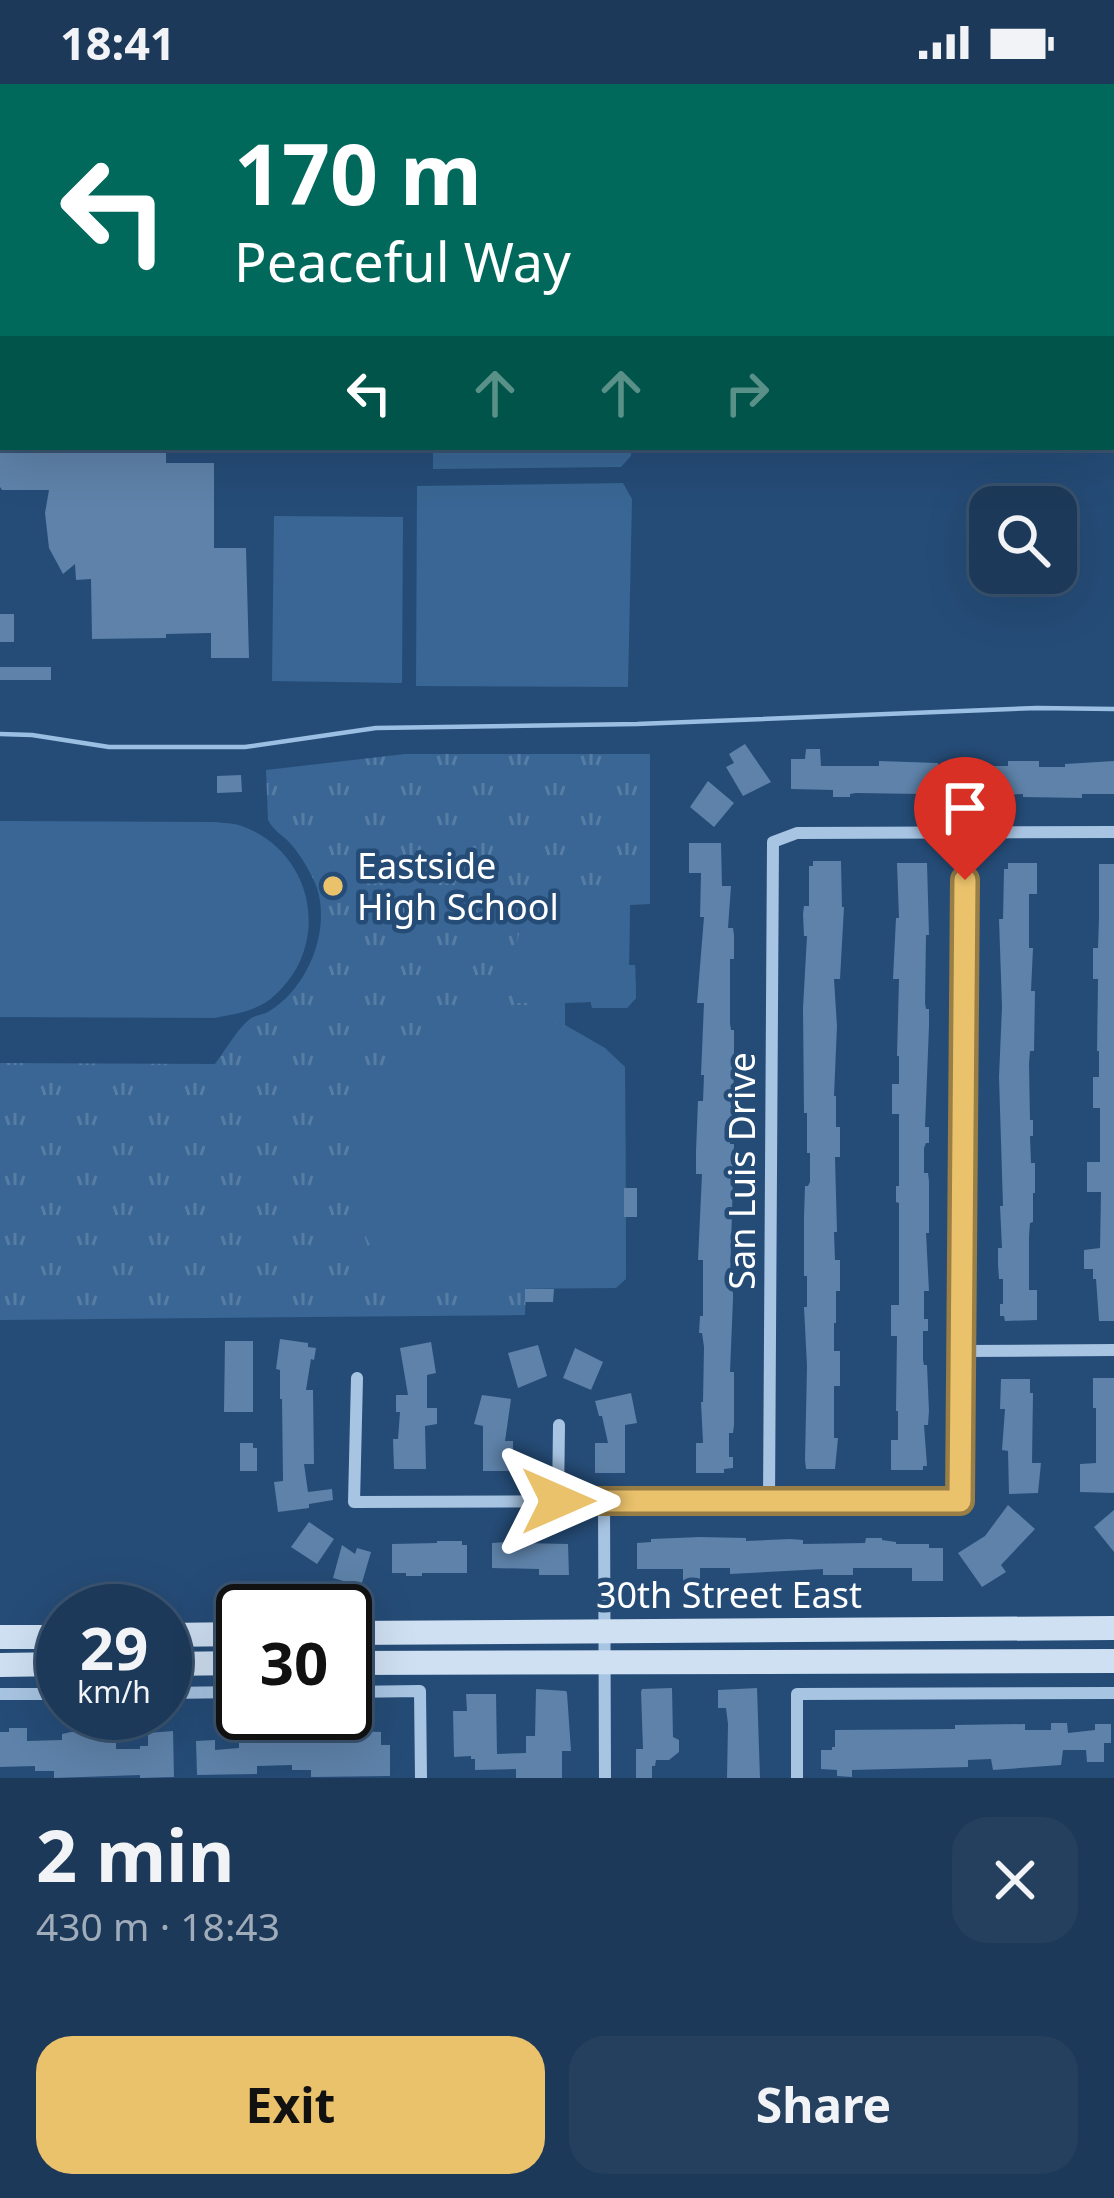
<!DOCTYPE html>
<meta charset="utf-8">
<style>
:root{--surface:#1c3959;--page:#25405f;--text:#f1f3f6;--muted:#a0acba;--line:#3a536f;--accent:#ebc26c}
body{margin:0;font-family:"Noto Sans",sans-serif;background:var(--page);color:var(--text);height:100vh;display:flex;flex-direction:column;font-size:45px;white-space:nowrap}
*{box-sizing:border-box;margin:0}
p{font-size:39px;color:var(--muted)}
.icon{flex:none;width:66px;height:66px;fill:none;stroke:currentColor;stroke-width:2;stroke-linecap:round;stroke-linejoin:round}
.map{position:relative;height:1694px;overflow:hidden}
.panel{display:flex;flex-direction:column;background:var(--surface);flex:1}
.panel>*{flex:none}
.hud{position:absolute;left:0px;top:0px;width:1116px;height:366px;box-shadow:0 12px 48px #0002,0 0 0 3px var(--line);background:#00695c;color:#fff;overflow:hidden}
.buttons{position:absolute;left:969px;top:402px;display:grid;gap:24px}
.buttons a{display:grid;place-items:center;width:108px;height:108px;border-radius:24px;background:var(--surface);box-shadow:0 12px 48px #0002,0 0 0 3px var(--line);font-size:60px}
.speed{position:absolute;left:36px;top:1500px;display:flex;gap:24px;font-size:60px;font-weight:700;text-align:center}
.speed>*{display:grid;place-content:center;width:156px;height:156px;border-radius:50%;background:var(--surface);box-shadow:0 12px 48px #0002,0 0 0 3px var(--line);line-height:1}
.speed small{font-size:30px;font-weight:400}
.speed .limit{border:6px solid #111;border-radius:18px;background:#fff;color:#111}
.pin{position:absolute;display:grid;place-items:center;width:102px;height:102px;color:#fff;margin:-123px -51px;border-radius:50% 50% 50% 0;rotate:-45deg;box-shadow:0 0 12px #0007}
.pin .icon{rotate:45deg}
.me{position:absolute;width:132px;margin:-66px;rotate:90deg;stroke-linejoin:round;filter:drop-shadow(0 0 9px #0008)}
.turn{display:flex;align-items:center;gap:42px;height:252px;padding:0 36px;font-size:54px}
.turn .icon{width:156px;height:156px;stroke-width:2.5}
.turn b{display:block;font-size:84px;line-height:102px}
.lanes{display:flex;align-items:center;height:114px;padding:0 36px;background:#0003;justify-content:center;gap:60px;direction:ltr}
.lanes .off{opacity:.35}
.round{display:grid;place-items:center;flex:none;width:126px;height:126px;border-radius:36px;background:var(--page)}
.headline{display:flex;align-items:center;justify-content:space-between;height:204px;padding:0 36px}
h1{font-size:72px;font-weight:700;line-height:90px}
.cta{display:flex;gap:24px;margin-top:auto;padding:24px 36px}
.cta a{flex:1;height:138px;border-radius:36px;background:var(--accent);color:#111;font-size:48px;font-weight:700;line-height:138px;text-align:center}
.cta a+a{background:var(--page);color:var(--text)}
.status{display:flex;justify-content:space-between;align-items:center;height:84px;padding:0 60px;background:var(--surface);direction:ltr}
.status svg{height:33px;fill:currentColor}
.map>svg:first-child{display:block}
</style>
<div class="status"><b>18:41</b><svg viewBox="0 0 49 12"><path d="M0 12V9h3v3zM5 12V6h3v6zM10 12V3h3v9zM15 12V0h3v12zM26 1h20v11H26zM47 4h2v5h-2z"/></svg></div>
<div class="map">
<svg width="1114" height="1694" viewBox="0 0 1114 1694">
<defs>
<pattern id="grass-tufts" width="24" height="20" patternUnits="userSpaceOnUse" patternTransform="scale(3)"><rect width="24" height="20" fill="#396694"/><path d="M3 7l-1-3M5 7V3M7 7l1-3M15 17l-1-3M17 17v-4M19 17l1-3" fill="none" stroke="#577da4"/></pattern>
</defs>
<rect width="100%" height="100%" fill="#254c77"/>
<!-- grass -->
<path fill="url(#grass-tufts)" d="M405,670H650V820L630,821L629,881H635L636,914L627,924H592L591,918L565,919V941L605,964L625,983L626,1195L526,1205L525,1231L0,1236V979L215,980C224,968 239,943 250,935C255,931 262,931 268,928C307,905 331,848 317,804C311,788 299,768 287,756C279,749 273,745 268,736L266,686Z"/>
<!-- park -->
<path fill="#396694" d="M433,363H631V372L621,383L433,385Z
M623,399L632,415L628,603L416,602L417,402Z
M274,432L403,433L402,599L272,597Z
M0,737L214,738C223,739 234,739 242,742C314,768 332,860 275,911C259,927 235,930 214,934L0,933Z
M630,804L629,881H635L636,914L627,924H592L591,918L516,919C515,882 509,825 554,810C576,802 606,805 630,804Z
M500,931C554,932 586,947 625,983L626,1195L616,1204L405,1206C388,1188 372,1169 363,1146C340,1084 357,1000 413,961C440,943 469,936 500,931Z"/>
<g fill="none" stroke-linecap="round" stroke-linejoin="round">
<!-- stream -->
<path stroke="#9bbfe3" stroke-width="4.5" d="M0,650L32,651L109,663H245L376,644L637,640L1037,624L1114,625"/>
</g>
<!-- building -->
<path fill="#5e82a9" d="M0,363H166V379H214V464H246L249,574H211V549L166,550V554L92,555L91,495L76,496L75,480L63,490L49,464L45,429L49,406H2L0,403Z
M0,530H14V558H0Z
M0,583H51V596H0Z
M745,660L771,698L743,712L726,683L734,679L729,670Z
M806,665H820L821,682H879V677L938,679V682H1008V677H1039V683H1065V680L1114,677V710H1082V714L1023,713V710L980,712V709H951L921,712V710L856,709L850,710V713H833V706L791,705V675H805Z
M241,691L242,708L217,709V692Z
M708,697L734,719L714,743L690,723Z
M689,759H721L722,802H731L728,844H733L734,851V875H730V939L731,946H734V974L733,1033H730V1060H734L730,1197V1202H733V1215L730,1288H734V1341L733,1349H729V1373H733V1384L724,1385V1389H696V1359H703L701,1318H703L704,1263L702,1249H699L700,1232H703V1176H698L702,1090H696V1067L698,1017H703L704,991H701L704,919H697L704,833H700L701,789H689Z
M813,777H841L842,823H844L840,895H834L837,942L834,1012H836V1043H840V1073H835L837,1148H834L835,1176H840V1207H836V1239H834V1267H840V1302H834V1354H838L835,1385H806L805,1376L807,1282L804,1223H807V1192H804V1132L805,1102H808L810,1098V1069H807V1029H804L803,924L807,852H804L803,830L804,822H809V782H813Z
M897,779H927L929,851H926L925,919L926,925H929V942L925,1043H929V1059H926L924,1064V1089H928L929,1097V1149H926L929,1207H924V1235H928V1247H923V1276L924,1281H927L929,1327L928,1341H924L927,1382H923V1386H891V1356H898V1327H896L897,1252H891V1221H899V1119L896,1118V1102H899V1030H892V1000H899V972H897L899,895H893L896,834H899Z
M1008,779H1037V810H1029V864H1033L1031,907H1035L1034,967H1030L1029,980L1030,1036H1033V1052H1030L1031,1079H1035V1109H1033V1138L1030,1139L1029,1152V1206H1037V1236L1005,1237L1004,1232H1000V1220H1003V1195H999L998,1181V1164H1002L1000,1122H1003L999,993L1002,923L999,835H1003L1004,785H1008Z
M1099,780H1114V1237H1099L1096,1195H1093V1185H1084V1166L1100,1164L1101,1108H1087V1078H1100V1024H1093V993H1099V967H1097L1098,895H1093V864H1098L1099,834Z
M624,1104H637V1133H624Z
M525,1205H554L553,1218H525Z
M280,1255L308,1259V1263L316,1264L314,1276L311,1275L306,1306H313L314,1380H304L308,1408L332,1405L333,1416L309,1420V1424L278,1428L274,1398L283,1397L282,1315H280V1286L276,1285Z
M225,1257H253V1328H224Z
M431,1258L436,1289L427,1291V1324H437V1340L425,1342L426,1385H394L393,1355H398L400,1328H396V1311H408L400,1264Z
M538,1261L547,1292L518,1304L508,1269Z
M575,1264L603,1278L591,1306L563,1294Z
M1093,1294H1114V1409L1080,1408V1380L1096,1379V1324H1093Z
M1001,1295H1030V1309H1033L1032,1379H1041L1038,1409L1009,1410L1008,1367L1002,1366L1005,1325H1000Z
M631,1309L637,1339L625,1341V1389H595V1359H608L602,1332H599L595,1317Z
M482,1311L511,1315L505,1357H513V1373H510L509,1387H483V1342L474,1340Z
M240,1359H253V1364H257V1387H240Z
M1008,1421L1035,1445L1001,1481L1006,1488L982,1503L958,1469L985,1452Z
M1114,1426V1468L1094,1443Z
M309,1438L334,1455L317,1480L291,1463Z
M700,1453L746,1454V1457L790,1455L803,1456V1460L865,1459L866,1454H882V1456L896,1458V1460H929V1464H943V1497H912V1484H853V1491H823V1485L730,1490V1484H700V1497H683V1485H637V1459L651,1458V1455Z
M506,1455H522V1459L568,1460L569,1491H539V1485L492,1484V1459L506,1458Z
M437,1457H462V1461H467V1489H422V1492H406V1489H392V1460L437,1459Z
M342,1461L355,1470L357,1464L371,1468L361,1502L333,1494Z
M672,1604L673,1653L679,1656V1668L669,1676H656L655,1682H652V1694H636V1665H643L641,1608L642,1605Z
M757,1604L760,1694H727L728,1640L726,1624H718V1606Z
M536,1605L566,1607L567,1609L571,1667H562V1694H516V1685L475,1686V1675H471V1672L454,1673L453,1627H467L466,1610H496L497,1670L526,1669V1652H535Z
M1051,1639H1067L1068,1649L1095,1646V1640H1111V1659H1104V1678H1087L1086,1666H1063L1061,1681L993,1686L991,1675L968,1676V1683L852,1686V1693L837,1692V1686L821,1685V1666H832V1663H835V1646L955,1645V1641L1025,1640V1646H1051Z
M267,1642H284V1657L320,1656V1646L381,1648V1661H390V1692L311,1693V1686H292V1681L257,1682V1690L197,1691L196,1657L215,1656V1666L239,1664V1648L267,1647Z
M9,1644H27V1657L62,1656V1650L71,1648H116V1665H140V1662H148V1649L173,1647L174,1693L140,1694V1691L54,1694V1687H35V1682L0,1683V1648H9Z"/>
<g fill="none" stroke-linecap="round" stroke-linejoin="round">
<!-- minor -->
<path stroke="#a7c4e2" stroke-width="12" d="M962,1267L1114,1266
M357,1294L354,1418L960,1416L966,749
M558,1417L559,1341
M604,1417L605,1694
M769,1417L773,758L797,749L1114,748
M345,1608L420,1607L421,1694
M165,1609L243,1608
M0,1610H63
M797,1694V1610L1114,1609"/>
<!-- secondary -->
<path stroke="#cfe0f3" stroke-width="24" d="M345,1549L1114,1544
M165,1551L243,1550
M0,1553H63
M345,1579L1114,1577
M165,1580L243,1579
M0,1581L63,1580"/>
</g>
<g fill="none" stroke-linecap="round" stroke-linejoin="round">
<!-- route casing -->
<g stroke="#997e46" stroke-width="30">
<path id="route" d="M558,1417H960L965,796"/>
</g>
<!-- route -->
<use href="#route" stroke="#ebc26c" stroke-width="21"/>
</g>
<!-- markers -->
<circle fill="#ebc26c" stroke="#254c77" stroke-width="4.5" cx="333" cy="802" r="12"/>
<g text-anchor="middle" dominant-baseline="central" stroke-width="9" stroke-linejoin="round" paint-order="stroke">
<!-- poi labels -->
<g font-size="36" fill="#fff" stroke="#254c77" text-anchor="start">
<text x="357" y="781">Eastside<tspan x="357" dy="41">High School</tspan></text>
</g>
<!-- street labels -->
<g font-size="36" fill="#fff" stroke="#254c77">
<text transform="translate(741 1087) rotate(-90)">San Luis Drive</text>
<text x="729" y="1510">30th Street East</text>
</g>
</g>
</svg>
<div class="buttons">
<a><svg class="icon" aria-label="search" viewBox="0 0 24 24"><circle cx="10" cy="10" r="6"/><path d="M15 15l6 6"/></svg></a>
</div>
<div class="speed"><div>29<small>km/h</small></div><div class="limit">30</div></div>
<div class="pin" style="left:965px;top:796px;background:#d93025"><svg class="icon" aria-label="arrive" viewBox="0 0 24 24"><path d="M6 21V4h12l-3 4 3 4H6"/></svg></div>
<svg class="me" style="left:558px;top:1417px" viewBox="-20 -20 40 40"><path d="M0-17L14 15 0 8-14 15z" fill="#ebc26c" stroke="#fff" stroke-width="4"/></svg>
<div class="hud">
<div class="turn"><svg class="icon" aria-label="left" viewBox="0 0 24 24"><path d="M17 20v-9H6M10 6l-5 5 5 5"/></svg><div><b>170 m</b>Peaceful Way</div></div>
<div class="lanes"><svg class="icon" aria-label="left" viewBox="0 0 24 24"><path d="M17 20v-9H6M10 6l-5 5 5 5"/></svg><svg class="icon off" aria-label="ahead" viewBox="0 0 24 24"><path d="M12 20V5M6 11l6-6 6 6"/></svg><svg class="icon off" aria-label="ahead" viewBox="0 0 24 24"><path d="M12 20V5M6 11l6-6 6 6"/></svg><svg class="icon off" aria-label="right" viewBox="0 0 24 24"><path d="M7 20v-9h11M14 6l5 5-5 5"/></svg></div>
</div>
</div>
<section class="panel">
<div class="headline"><div><h1>2 min</h1><p>430 m · 18:43</p></div><a class="round"><svg class="icon" aria-label="close" viewBox="0 0 24 24"><path d="M6 6l12 12M18 6L6 18"/></svg></a></div>
<div class="cta"><a>Exit</a><a>Share</a></div>
</section>
